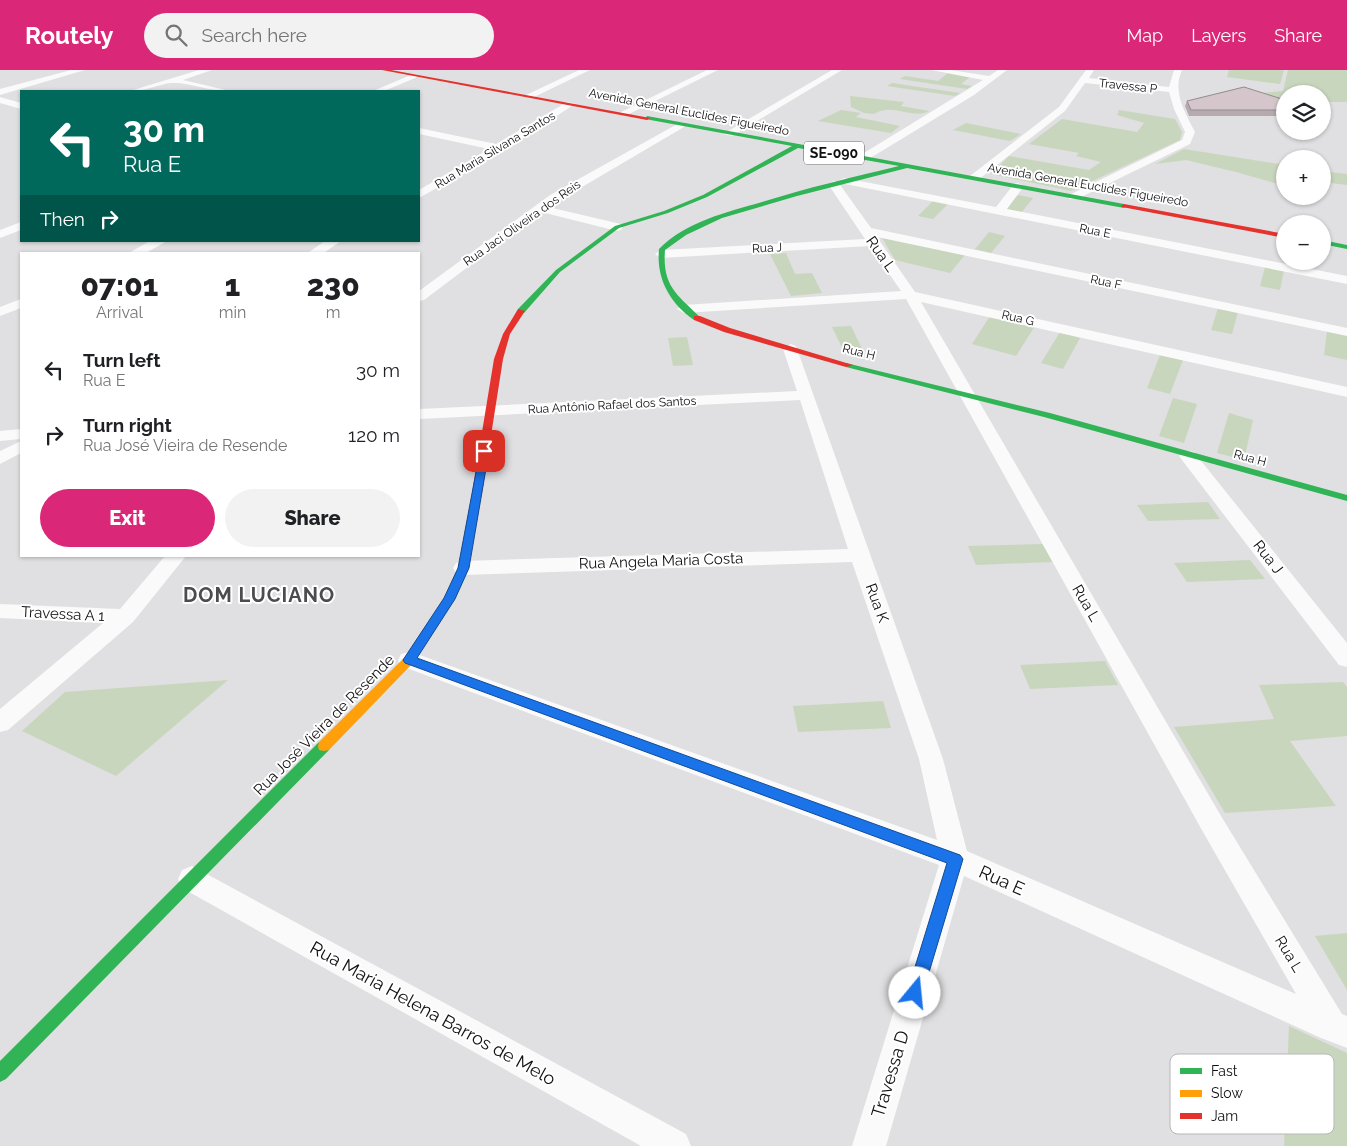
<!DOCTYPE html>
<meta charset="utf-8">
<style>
:root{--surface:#fff;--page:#f2f2f2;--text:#202124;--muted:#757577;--accent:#db2777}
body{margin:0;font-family:Raleway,sans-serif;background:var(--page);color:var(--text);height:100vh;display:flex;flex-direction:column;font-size:19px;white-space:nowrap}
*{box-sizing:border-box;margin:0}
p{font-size:16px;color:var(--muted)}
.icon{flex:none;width:28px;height:28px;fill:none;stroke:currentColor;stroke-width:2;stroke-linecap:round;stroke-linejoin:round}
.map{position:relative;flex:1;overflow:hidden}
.details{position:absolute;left:20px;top:182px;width:400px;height:305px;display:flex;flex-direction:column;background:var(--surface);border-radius:0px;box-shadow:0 1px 4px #0004}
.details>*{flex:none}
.guide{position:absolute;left:20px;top:20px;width:400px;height:152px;border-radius:0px;box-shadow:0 1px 4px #0004;background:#00695c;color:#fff;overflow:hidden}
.fabs{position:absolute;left:1276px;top:15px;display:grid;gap:10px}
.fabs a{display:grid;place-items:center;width:55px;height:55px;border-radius:50%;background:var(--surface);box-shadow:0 1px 4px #0004;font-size:25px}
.pin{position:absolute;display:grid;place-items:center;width:42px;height:42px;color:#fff;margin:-21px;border-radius:10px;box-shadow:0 2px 8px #0006}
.me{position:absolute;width:55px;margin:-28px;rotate:17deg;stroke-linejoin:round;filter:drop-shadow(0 0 4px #0008)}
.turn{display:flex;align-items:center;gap:18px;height:105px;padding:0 20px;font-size:22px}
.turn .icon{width:65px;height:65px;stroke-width:2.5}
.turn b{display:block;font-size:35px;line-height:42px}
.then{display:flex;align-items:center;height:48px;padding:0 20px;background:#0003;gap:10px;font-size:19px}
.eta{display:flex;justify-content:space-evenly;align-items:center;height:85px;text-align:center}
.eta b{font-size:30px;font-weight:800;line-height:35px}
.primary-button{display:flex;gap:10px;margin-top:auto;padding:10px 20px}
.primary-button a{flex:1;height:58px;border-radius:30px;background:var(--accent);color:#fff;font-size:20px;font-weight:800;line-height:58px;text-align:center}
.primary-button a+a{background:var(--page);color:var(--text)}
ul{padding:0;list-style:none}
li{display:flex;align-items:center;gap:15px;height:65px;padding:0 20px}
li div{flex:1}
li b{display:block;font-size:19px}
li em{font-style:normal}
header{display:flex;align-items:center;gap:30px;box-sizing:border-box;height:70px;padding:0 25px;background:var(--accent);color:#fff}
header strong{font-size:24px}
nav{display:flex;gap:28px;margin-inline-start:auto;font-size:18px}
.search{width:350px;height:45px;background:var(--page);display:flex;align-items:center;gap:12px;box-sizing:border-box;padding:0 18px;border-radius:28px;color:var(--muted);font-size:19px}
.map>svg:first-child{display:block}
</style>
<header>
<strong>Routely</strong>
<div class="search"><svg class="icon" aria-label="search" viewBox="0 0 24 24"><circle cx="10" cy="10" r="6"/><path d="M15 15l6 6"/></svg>Search here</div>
<nav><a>Map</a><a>Layers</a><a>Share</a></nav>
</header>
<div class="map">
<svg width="1347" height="1076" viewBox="0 0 1347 1076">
<rect width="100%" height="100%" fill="#e0dfe1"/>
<!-- green -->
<path fill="#c9d6be" d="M1229,0H1284L1280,14L1227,7Z
M1288,0H1347V32H1323L1322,24H1285V32L1260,23L1283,21Z
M948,3L970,7L961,14L972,16L967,19L900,9L905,6L938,11Z
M892,13L960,23L955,26L887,16Z
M850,26L904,32L901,36L929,41C913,50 891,32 874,44L864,43L851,37Z
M841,40L861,43L856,47L900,56L891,63L818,51Z
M1119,40L1175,49L1182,62L1180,70L1071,121L991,104L1009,86L1089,100L1101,92L1076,86L1079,83L1029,74L1062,49L1137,62L1144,53L1117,45Z
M966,53L1021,64L1010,71L953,60Z
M1184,79L1285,95V116L1236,102L1186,90L1155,94Z
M1322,101L1347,104V115L1323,112Z
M1018,125L1033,128L1022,142L1006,139Z
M933,131L948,134L933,149L918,146Z
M989,162L1005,166L991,183L975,179Z
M881,166L965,185L950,203L895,190Z
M786,183L795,204L812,203L822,223L791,226L770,184Z
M1265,197L1284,200L1280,220L1260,216Z
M1218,238L1238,242L1232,264L1211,260Z
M990,246L1035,256L1016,286L972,274Z
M851,256L864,283L845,284L832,257Z
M1327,261L1347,265V290L1324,285Z
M1060,262L1080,268L1063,299L1041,293Z
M687,267L693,295L673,296L668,268Z
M1160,285L1183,290L1170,324L1147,318Z
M1173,328L1197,334L1184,373L1159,366Z
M1229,343L1253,350L1244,390L1217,383Z
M1208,432L1220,449L1148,451L1137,435Z
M1043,474L1053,492L976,495L968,476Z
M1250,490L1265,509L1187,512L1174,493Z
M1105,591L1118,615L1030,619L1020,595Z
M228,610L116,706L22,661L65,622Z
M1343,612L1347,617V666L1290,671L1336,736L1225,743L1174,657L1274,649L1259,615Z
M883,631L891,658L798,662L793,636Z
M1347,863V920L1315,866Z
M1289,956L1347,983V1076H1284Z"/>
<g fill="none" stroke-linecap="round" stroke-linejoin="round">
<!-- street -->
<path fill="#fafafa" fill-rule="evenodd" d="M71,0H85L0,25V19Z
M199,0H212L183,10L230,21C210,22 189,12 172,13C157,14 145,22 130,21Z
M579,0H590L532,28L524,26Z
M707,0H718L625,46L617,44Z
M832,0H842L732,66L723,64Z
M931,0H951L989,6L998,0H1007L974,25L867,90H859V86L983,10Z
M1086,0H1094L1089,8L1169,17L1174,0H1182C1172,22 1185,42 1195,62L1190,74L1077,129H1069V125L1182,70L1185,62L1174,39L1169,22L1085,13L1065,41L978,110H970V106L1059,37Z
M413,4L420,6L384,21H373Z
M0,27L21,33V39L0,33Z
M567,32L575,34L504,80L419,128V120L489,79L419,64V58L496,74Z
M681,52L684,53V57L548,137L621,154L623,157L621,160L617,161L541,142L424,230L419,231V221L550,125Z
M844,108L996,137L1014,114L1018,113L1024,116L1007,139L1347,206V214L840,113L838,111Z
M834,111L838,112L871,158L1347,258V266L877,167L915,222L1347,317V327L921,232L1221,746L1342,944L1347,946V978L1321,968L964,806L886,1076H852L939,795L401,596L398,590L401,584L409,582L417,584L937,770L919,689L852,492L463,505L456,503L453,498L456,493L463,491L848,479L800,330L419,349V339L797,321L783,279L791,274L796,276L943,689L967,781L1296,924L1203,762L906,229L684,243L677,239L684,235L901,221L870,176L661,188L655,184L661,180L865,169L828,114Z
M21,152V160L0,168V160Z
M150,171H167L144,184H127Z
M325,171H341L322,184H306Z
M21,229V238L0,246V237Z
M21,359V369L0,371V361Z
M21,371V383L0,394V381Z
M1188,381L1194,382L1347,573V597L1339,595L1182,390L1179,386L1182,382Z
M165,486H186L133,552L8,660L0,662V639L103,553L0,548V534L120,539Z
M192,796L686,1064L691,1076H641L182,818L178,809L182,800Z"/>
<!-- fast -->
<path fill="#30b455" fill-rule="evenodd" d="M647,46L1124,134L1127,136L1124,138L907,98L797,126L722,148L686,165L665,180C662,217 678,225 701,248L694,250C670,233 656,209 659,179C685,152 727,142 762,132C807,118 853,107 899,96L798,78L707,127L668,143L619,158L560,202L524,243H518V239L556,200L615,156L664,141L703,125L792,76L645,49Z
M1322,170L1347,175V179L1322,174Z
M846,293L1050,343L1347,425V431L1044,347L846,297Z
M324,671L329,672L330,676L329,680L6,1009L0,1012V991L319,672Z"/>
<!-- slow -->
<path fill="#ff9f0a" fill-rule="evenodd" d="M477,420L482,423L468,498L455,529L413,593L329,680L324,681L319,680L318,676L319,672L405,587L444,528L458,498L472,423Z"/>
<!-- jam -->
<path fill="#e5322d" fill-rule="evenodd" d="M382,0H391L650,48L647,50Z
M1124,134L1285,164V168L1122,137L1121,136Z
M518,239L525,241L510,264L503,289L482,423L477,426L472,423L494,289L503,264Z
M694,246H700L730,258L853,295L846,297L724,262L694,250Z"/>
</g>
<!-- wall -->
<path fill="#b6aaaf" d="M1285,30V46H1189L1185,36L1187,31Z"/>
<!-- building -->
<path fill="#d4c6cb" stroke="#948b8e" d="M1244,17L1285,30V40H1191L1187,31Z"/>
<!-- route -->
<path fill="#1a73e8" stroke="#114b97" d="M484,378L489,381L469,498L455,529L417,588L960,785L963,789L921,929L915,931L909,929L907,923L947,793L405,593L403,590L444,528L458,498L480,381Z"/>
<g text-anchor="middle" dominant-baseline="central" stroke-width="4" stroke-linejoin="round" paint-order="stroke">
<!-- far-street labels -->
<g font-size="12" fill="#100f11" stroke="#fff">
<text transform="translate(1128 16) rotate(6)">Travessa P</text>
<text transform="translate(689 42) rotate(11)">Avenida General Euclides Figueiredo</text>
<text transform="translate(495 80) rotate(-31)">Rua Maria Silvana Santos</text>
<text transform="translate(1088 115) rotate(10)">Avenida General Euclides Figueiredo</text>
<text transform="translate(522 153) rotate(-35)">Rua Jaci Oliveira dos Reis</text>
<text transform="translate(1095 161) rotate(11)">Rua E</text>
<text transform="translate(767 178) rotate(-3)">Rua J</text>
<text transform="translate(1106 212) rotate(12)">Rua F</text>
<text transform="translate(1018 248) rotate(13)">Rua G</text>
<text transform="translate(859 282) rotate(14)">Rua H</text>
<text transform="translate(612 335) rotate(-3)">Rua Antônio Rafael dos Santos</text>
<text transform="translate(1250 388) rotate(15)">Rua H</text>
</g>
<!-- shield labels -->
<rect fill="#fff" stroke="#585758" stroke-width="1" x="804" y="71.5" width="60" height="23" rx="4"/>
<g font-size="14" font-weight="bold" fill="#100f11">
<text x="834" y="83">SE-090</text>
</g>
<!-- street labels -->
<g font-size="15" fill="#100f11" stroke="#fff">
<text transform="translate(881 184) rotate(55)">Rua L</text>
<text transform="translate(1268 487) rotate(52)">Rua J</text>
<text transform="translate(661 491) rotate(-2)">Rua Angela Maria Costa</text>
<text transform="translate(877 533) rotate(70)">Rua K</text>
<text transform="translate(1086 533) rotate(60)">Rua L</text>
<text transform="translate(63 544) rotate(3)">Travessa A 1</text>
<text transform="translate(324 655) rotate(-45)">Rua José Vieira de Resende</text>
<text transform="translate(1289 884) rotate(59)">Rua L</text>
</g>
<!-- near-street labels -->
<g font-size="18" fill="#100f11" stroke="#fff">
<text transform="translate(1002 810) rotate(24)">Rua E</text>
<text transform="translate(433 943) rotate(29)">Rua Maria Helena Barros de Melo</text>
<text transform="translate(890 1004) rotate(-73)">Travessa D</text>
</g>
<!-- district labels -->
<g font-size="20" font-weight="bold" letter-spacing="1" fill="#4c4b4f" stroke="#fff">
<text x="259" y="525">DOM LUCIANO</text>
</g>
</g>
<!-- legend -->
<rect x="1170" y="984" width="164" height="80" rx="8" fill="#fff" stroke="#b7b7b8" stroke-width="1"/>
<rect x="1180" y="998" width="22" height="6" fill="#30b455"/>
<rect x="1180" y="1020" width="22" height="7" fill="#ff9f0a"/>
<rect x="1180" y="1043" width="22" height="6" fill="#e5322d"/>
<g font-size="14" fill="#100f11">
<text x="1211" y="1006">Fast</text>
<text x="1211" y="1028">Slow</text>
<text x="1211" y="1051">Jam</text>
</g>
</svg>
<div class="fabs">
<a><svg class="icon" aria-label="layers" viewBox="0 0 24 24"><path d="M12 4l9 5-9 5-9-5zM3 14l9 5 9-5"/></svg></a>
<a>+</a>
<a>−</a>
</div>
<div class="pin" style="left:484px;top:381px;background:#d93025"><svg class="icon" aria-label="arrive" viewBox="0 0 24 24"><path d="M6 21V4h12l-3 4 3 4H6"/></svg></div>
<svg class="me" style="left:915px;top:923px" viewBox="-20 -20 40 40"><circle r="19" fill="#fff"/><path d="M0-13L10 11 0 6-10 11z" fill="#1a73e8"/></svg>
<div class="guide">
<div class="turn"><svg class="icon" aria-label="left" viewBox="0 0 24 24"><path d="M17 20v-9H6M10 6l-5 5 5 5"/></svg><div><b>30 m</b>Rua E</div></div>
<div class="then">Then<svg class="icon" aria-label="right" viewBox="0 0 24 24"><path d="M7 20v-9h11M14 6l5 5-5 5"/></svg></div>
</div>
<section class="details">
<div class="eta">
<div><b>07:01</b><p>Arrival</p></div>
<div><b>1</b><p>min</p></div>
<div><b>230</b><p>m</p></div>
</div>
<ul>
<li><svg class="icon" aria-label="left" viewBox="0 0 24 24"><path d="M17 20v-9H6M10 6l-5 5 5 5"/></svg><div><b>Turn left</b><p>Rua E</p></div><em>30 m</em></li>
<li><svg class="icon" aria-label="right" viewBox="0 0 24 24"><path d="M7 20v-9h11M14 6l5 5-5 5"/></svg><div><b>Turn right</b><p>Rua José Vieira de Resende</p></div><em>120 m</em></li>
</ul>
<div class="primary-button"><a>Exit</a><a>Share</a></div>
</section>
</div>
